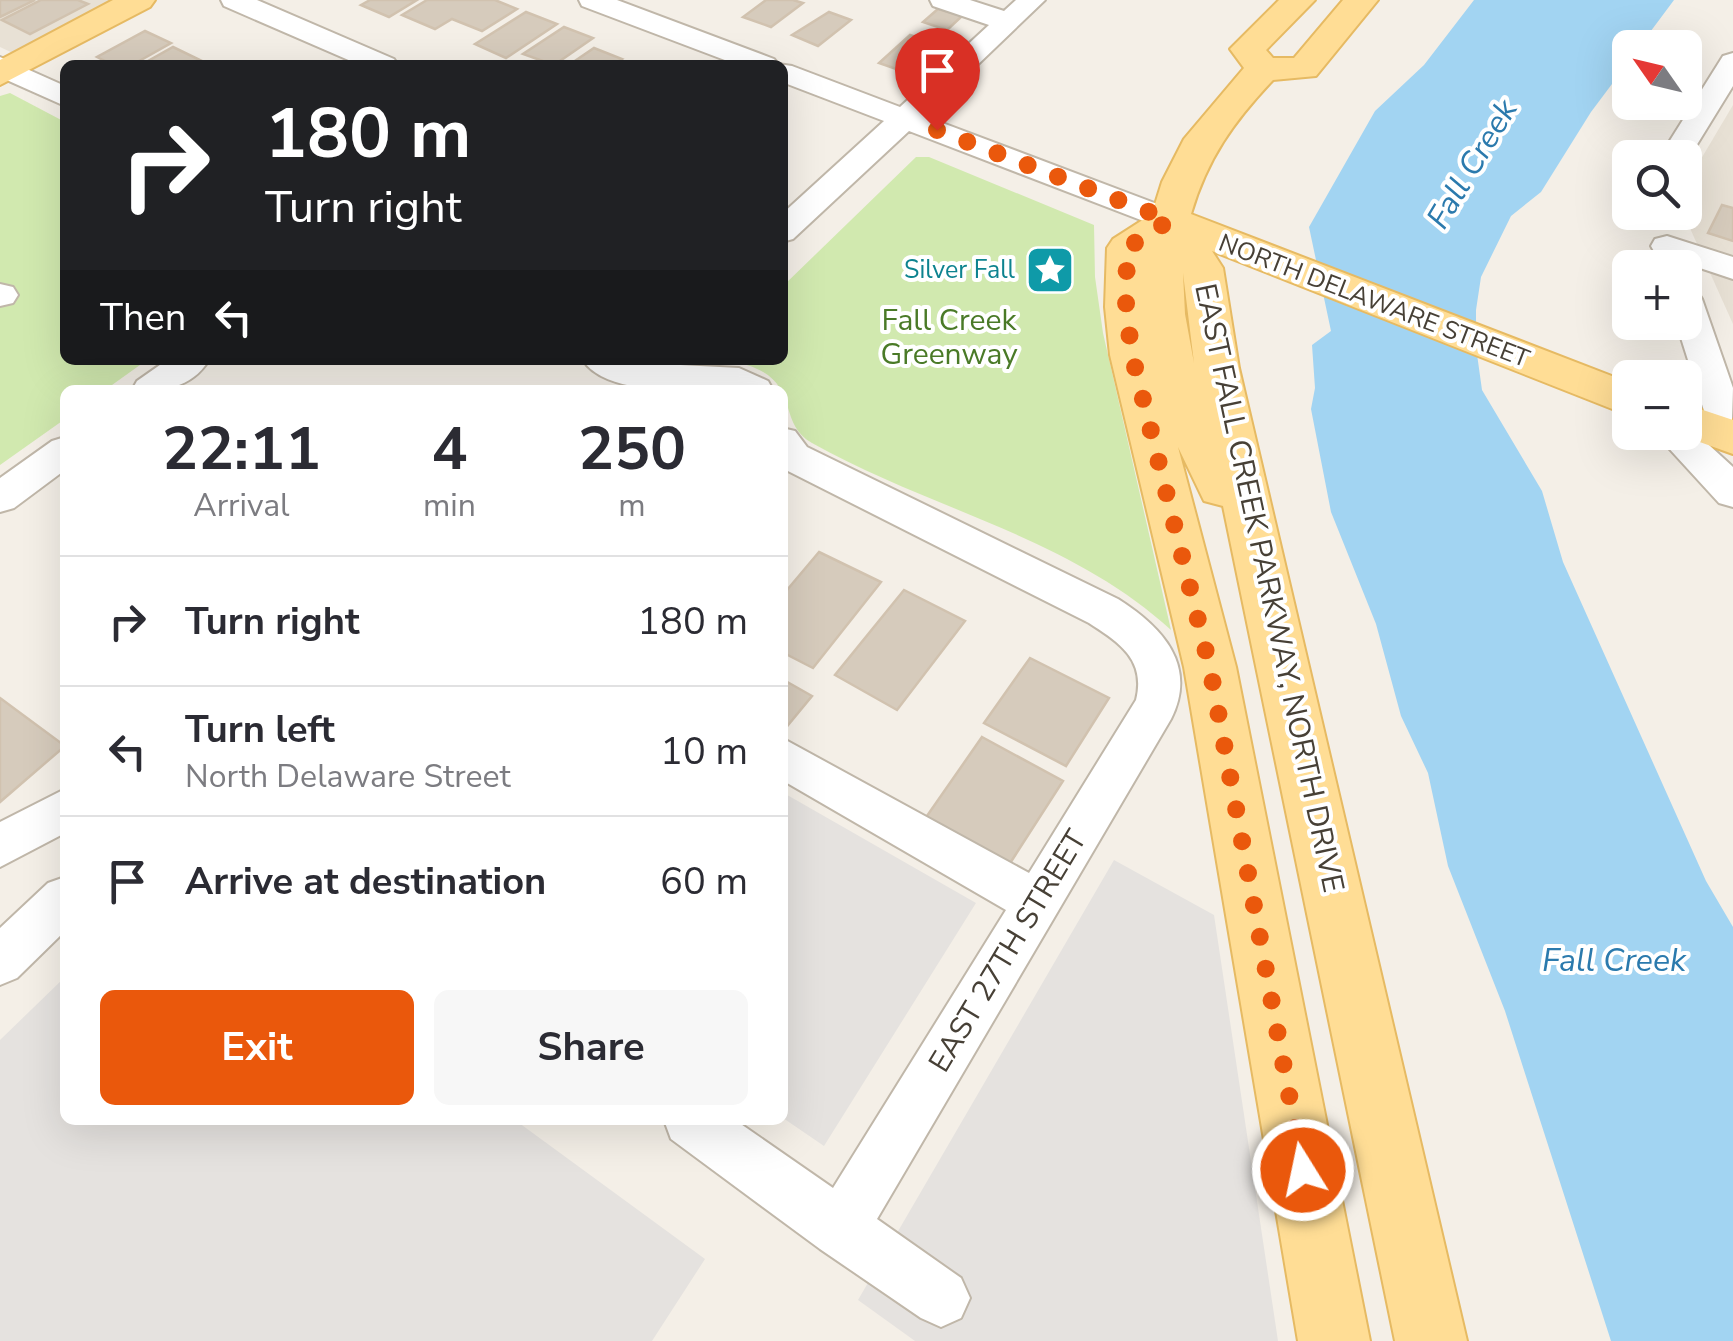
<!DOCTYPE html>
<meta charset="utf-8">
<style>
:root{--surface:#fff;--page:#f7f7f7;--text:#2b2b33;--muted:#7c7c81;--line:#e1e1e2;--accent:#ea580c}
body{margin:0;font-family:"Nunito Sans",sans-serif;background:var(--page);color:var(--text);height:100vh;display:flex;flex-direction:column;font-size:38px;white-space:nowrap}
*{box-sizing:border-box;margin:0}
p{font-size:32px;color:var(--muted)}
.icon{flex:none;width:55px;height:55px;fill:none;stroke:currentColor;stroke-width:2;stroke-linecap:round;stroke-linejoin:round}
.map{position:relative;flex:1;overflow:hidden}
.sheet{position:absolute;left:60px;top:385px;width:728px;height:740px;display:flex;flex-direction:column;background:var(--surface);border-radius:15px;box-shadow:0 10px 40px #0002}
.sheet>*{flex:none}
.top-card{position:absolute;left:60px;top:60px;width:728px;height:305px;border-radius:15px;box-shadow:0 10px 40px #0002;background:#202124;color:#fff;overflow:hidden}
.needle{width:65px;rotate:304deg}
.buttons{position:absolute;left:1612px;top:30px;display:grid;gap:20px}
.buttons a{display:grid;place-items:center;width:90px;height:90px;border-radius:15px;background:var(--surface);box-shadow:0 10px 40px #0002;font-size:50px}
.pin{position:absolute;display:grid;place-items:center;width:85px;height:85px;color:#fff;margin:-102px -42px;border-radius:50% 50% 50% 0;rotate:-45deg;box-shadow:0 0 10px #0007}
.pin .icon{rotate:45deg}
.me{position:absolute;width:110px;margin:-55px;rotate:350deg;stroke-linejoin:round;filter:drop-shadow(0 0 8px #0008)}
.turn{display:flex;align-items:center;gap:35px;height:210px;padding:0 40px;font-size:45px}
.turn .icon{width:130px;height:130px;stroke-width:2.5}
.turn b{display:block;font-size:70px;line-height:85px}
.then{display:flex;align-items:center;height:95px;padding:0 40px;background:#0003;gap:20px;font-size:38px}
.eta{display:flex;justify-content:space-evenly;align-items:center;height:170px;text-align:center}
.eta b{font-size:60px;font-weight:700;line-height:70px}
.cta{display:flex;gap:20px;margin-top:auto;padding:20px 40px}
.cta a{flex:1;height:115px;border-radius:15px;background:var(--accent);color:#fff;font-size:40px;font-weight:700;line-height:115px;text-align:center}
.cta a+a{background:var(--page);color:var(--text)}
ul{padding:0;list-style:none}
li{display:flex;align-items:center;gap:30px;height:130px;padding:0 40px;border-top:2px solid var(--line)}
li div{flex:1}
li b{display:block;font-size:38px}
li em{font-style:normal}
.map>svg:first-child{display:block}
</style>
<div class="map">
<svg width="1733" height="1341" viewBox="0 0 1733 1341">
<rect width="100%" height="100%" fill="#f4efe7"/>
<!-- residential -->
<path fill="#e8e1d5" d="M0,0H116L15,54L0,47Z
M1733,105V324L1689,226L1685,186Z"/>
<!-- green -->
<path fill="#d1e9af" d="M10,93L65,122V360H147L105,390H65V419L0,465V96Z
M916,157H929L1094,225L1095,277L1103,333L1171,630C1070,537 929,509 812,443C772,421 808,372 724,360H782L783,286Z"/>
<!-- parking -->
<path fill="#e5e2df" d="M782,792L976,903L824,1146L783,1118Z
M1114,860L1214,915L1278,1341H915L858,1300Z
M65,977V1120H515L705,1259L652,1341H0V1040Z"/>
<!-- water -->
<path fill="#a2d4f2" d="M1474,0H1674L1639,47L1630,48V60L1591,112L1541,192L1511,216L1481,277L1476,310V347L1482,390L1542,491L1563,562L1706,881L1733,927V1341H1611L1505,1011L1448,866L1428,773L1401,716L1376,624L1331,512L1311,409L1315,388L1312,345L1331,331L1309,227L1375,111L1424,65Z"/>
<!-- building -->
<path fill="#d6cbbc" stroke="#d1c2af" stroke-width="2.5" d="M0,0H35L0,17Z
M41,0H78L88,4L30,34L2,20Z
M370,0H417L389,17L361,5Z
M427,0H495L517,9L482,31L452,19L435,29L402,15Z
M766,0H793L803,3L771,27L743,17Z
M938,9L962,16L947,30L923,22Z
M526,12L557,24L506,58L475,44Z
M829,12L851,20L818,46L792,35Z
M564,27L593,38L554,65L523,54Z
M145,31L171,43L132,65H113L97,57Z
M910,35L936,44L905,72L879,63Z
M173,47L200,60L190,65H141Z
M594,48L622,59L613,65H569Z
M1722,205L1733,208V241L1708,233Z
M819,552L881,582L813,668L782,652V596Z
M904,590L965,621L897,710L835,675Z
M1030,658L1109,698L1066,766L984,723Z
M782,679L812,696L784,730H782Z
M0,698L65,746L0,802Z
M982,737L1063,781L1005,871L922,823Z"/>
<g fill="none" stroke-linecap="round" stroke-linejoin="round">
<!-- minor casing -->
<g stroke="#c0b7a9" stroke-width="4">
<path id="minor" d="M221,0H257L394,59L398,65H360L224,6Z
M579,0H617L774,59L778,64L792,66L900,107L989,25L933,6L930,0H970L1004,11L1016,0H1045L924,116L1181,213L1186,220L1181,227H1159L909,131L793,239L782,242V214L884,121L782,82V65H738L582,6Z
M1733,53V86L1685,164V158H1659L1723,56Z
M0,57L65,86V106L0,77Z
M1667,236L1733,257V279L1655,253L1651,246L1655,239Z
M0,284L13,287L18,295L13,303L0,306Z
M1685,288L1697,291L1702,299L1733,388L1731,449L1718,445L1712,436L1676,322H1685Z
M167,360H209C190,390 163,390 132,390L137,381Z
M583,360L739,368L768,381L773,390C729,390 608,402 583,360Z
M1685,423L1733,467V507L1719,503L1654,432H1685Z
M782,428L795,431L807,447L1118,599C1162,627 1198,665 1171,719L877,1219L961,1278L970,1298L961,1318L941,1327L921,1318L820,1249L671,1139L664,1120H735L833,1188L1006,910L782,780V738L1029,873L1136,700C1146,660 1120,643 1089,623L782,468Z
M65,437V470L14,508L0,512V478L52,441Z
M65,789V833L0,867V822Z
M65,877V931L17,978L0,985V928L48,883Z"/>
</g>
<!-- major casing -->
<g stroke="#e6ba63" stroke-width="4">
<path id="major" d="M113,0H155L150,7L0,85V60Z
M1279,0H1315L1266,50L1273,58H1294L1343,0H1378L1316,76L1273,80C1234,121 1207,159 1191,214L1630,383V416L1212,251L1223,268L1239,368L1467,1341H1395L1223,506L1204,501L1178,447L1236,667L1370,1341H1298L1184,667L1110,355L1105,307L1107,248L1113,239L1152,214L1162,182L1184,139L1244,68L1230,49ZM1183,273L1194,363L1185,314Z
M1685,404L1733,420V454L1672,432H1685Z"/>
</g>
<!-- minor -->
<use href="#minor" fill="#fff" fill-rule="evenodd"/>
<!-- major -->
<use href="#major" fill="#ffdd95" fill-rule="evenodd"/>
</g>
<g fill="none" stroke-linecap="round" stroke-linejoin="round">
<!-- route -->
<path stroke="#ea580c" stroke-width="18" stroke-dasharray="0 32.4" d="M937,130L1170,220L1127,248L1126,308L1132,355L1210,668L1303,1170"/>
</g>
<!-- icons -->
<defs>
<g id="sight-square" transform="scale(2.5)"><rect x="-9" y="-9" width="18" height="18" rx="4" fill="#0f9aa8" stroke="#fff"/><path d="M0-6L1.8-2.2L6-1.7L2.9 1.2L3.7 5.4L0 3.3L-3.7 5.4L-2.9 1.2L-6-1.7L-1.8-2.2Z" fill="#fff"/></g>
</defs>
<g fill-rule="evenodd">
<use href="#sight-square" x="1050" y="270"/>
</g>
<g text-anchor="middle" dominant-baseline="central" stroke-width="8" stroke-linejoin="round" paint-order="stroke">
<!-- far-culture labels -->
<g font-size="25" fill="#0d838f" stroke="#fff" text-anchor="end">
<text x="1015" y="270">Silver Fall</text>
</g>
<!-- far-street labels -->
<g font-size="25" fill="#474036" stroke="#fff">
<text transform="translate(1374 301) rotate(21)">NORTH DELAWARE STREET</text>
</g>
<!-- park labels -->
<g font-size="30" fill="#4a7a27" stroke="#fff">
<text x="949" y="320">Fall Creek<tspan x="949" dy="34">Greenway</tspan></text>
</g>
<!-- street labels -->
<g font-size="30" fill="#474036" stroke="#fff">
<text transform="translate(1269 588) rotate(78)">EAST FALL CREEK PARKWAY, NORTH DRIVE</text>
<text transform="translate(1008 951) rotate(-59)">EAST 27TH STREET</text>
</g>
<!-- water labels -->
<g font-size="32" font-style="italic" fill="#2b7aad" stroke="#fff">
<text transform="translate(1472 164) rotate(-59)">Fall Creek</text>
<text x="1614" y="960">Fall Creek</text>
</g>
</g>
</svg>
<div class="buttons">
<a><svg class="needle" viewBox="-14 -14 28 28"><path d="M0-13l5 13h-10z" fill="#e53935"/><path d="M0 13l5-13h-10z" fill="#7c7c81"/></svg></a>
<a><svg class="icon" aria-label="search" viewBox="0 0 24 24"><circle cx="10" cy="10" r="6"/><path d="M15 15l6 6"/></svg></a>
<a>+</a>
<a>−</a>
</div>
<div class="pin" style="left:937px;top:130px;background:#d93025"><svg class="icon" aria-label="arrive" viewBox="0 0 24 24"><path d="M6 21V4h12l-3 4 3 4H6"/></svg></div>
<svg class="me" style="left:1303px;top:1170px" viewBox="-20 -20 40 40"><circle r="17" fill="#ea580c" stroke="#fff" stroke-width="3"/><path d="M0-11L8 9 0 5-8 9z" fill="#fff"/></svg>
<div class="top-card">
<div class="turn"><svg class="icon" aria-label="right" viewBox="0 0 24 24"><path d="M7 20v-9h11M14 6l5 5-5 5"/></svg><div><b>180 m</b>Turn right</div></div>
<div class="then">Then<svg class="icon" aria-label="left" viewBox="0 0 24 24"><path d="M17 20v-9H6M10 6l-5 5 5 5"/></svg></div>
</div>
<section class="sheet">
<div class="eta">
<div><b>22:11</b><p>Arrival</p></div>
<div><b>4</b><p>min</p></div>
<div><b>250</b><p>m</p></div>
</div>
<ul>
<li><svg class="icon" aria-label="right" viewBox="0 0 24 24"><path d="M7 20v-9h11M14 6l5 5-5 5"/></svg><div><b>Turn right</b></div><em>180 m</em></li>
<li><svg class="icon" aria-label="left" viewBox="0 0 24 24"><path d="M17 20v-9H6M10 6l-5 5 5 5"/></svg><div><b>Turn left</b><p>North Delaware Street</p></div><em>10 m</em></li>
<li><svg class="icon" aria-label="arrive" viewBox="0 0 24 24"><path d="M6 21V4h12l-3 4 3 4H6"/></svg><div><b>Arrive at destination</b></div><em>60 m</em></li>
</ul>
<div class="cta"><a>Exit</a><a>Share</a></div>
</section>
</div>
